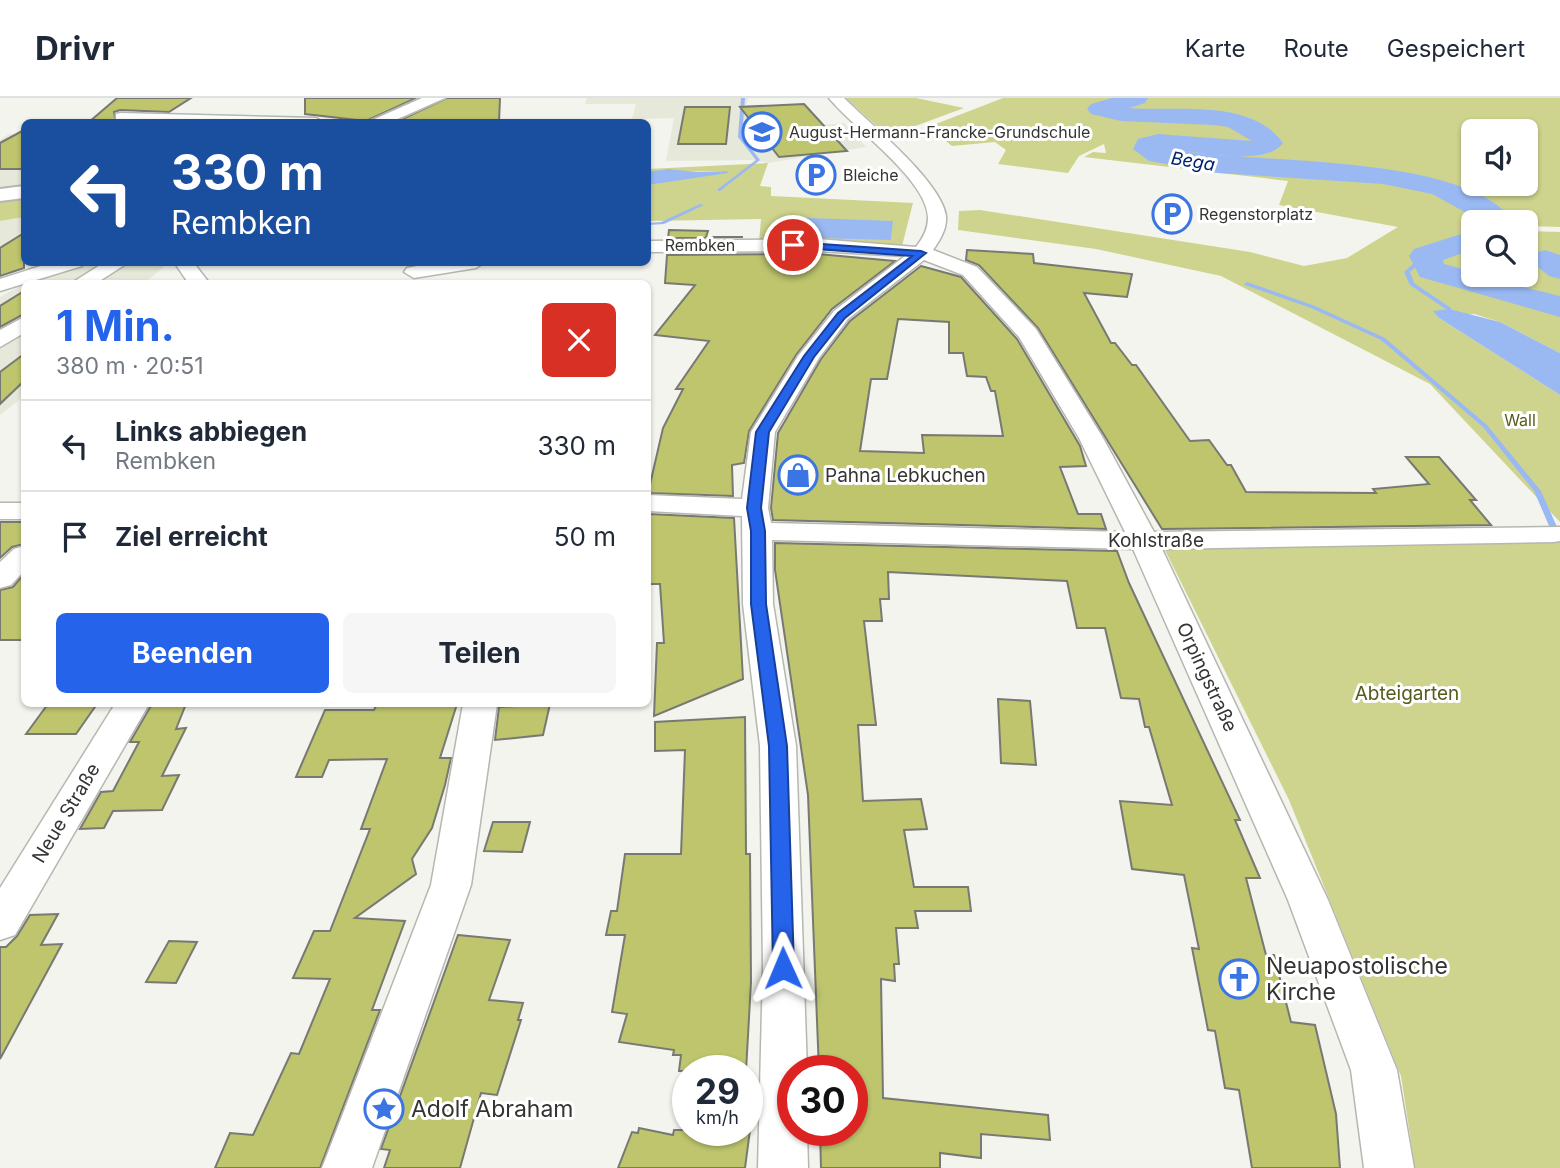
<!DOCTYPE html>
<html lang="de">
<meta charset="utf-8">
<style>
:root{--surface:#fff;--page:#f6f6f7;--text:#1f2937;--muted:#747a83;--line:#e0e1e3;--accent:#2563eb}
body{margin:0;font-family:Inter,sans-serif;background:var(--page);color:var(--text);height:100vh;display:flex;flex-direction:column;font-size:26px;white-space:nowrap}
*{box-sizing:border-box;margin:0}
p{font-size:23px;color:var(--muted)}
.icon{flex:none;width:38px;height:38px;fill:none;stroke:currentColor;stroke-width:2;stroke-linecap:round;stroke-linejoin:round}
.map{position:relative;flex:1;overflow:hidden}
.side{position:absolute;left:21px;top:182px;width:630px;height:427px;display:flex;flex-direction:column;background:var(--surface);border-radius:10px;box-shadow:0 2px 5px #0004}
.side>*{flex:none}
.guide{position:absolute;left:21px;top:21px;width:630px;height:147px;border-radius:10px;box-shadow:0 2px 5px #0004;background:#1a4fa0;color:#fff;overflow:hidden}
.controls{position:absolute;left:1461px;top:21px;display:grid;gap:14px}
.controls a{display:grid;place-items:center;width:77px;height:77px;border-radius:10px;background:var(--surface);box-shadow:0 2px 5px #0004;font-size:35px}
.speed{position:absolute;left:672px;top:957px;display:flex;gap:14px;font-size:35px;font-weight:700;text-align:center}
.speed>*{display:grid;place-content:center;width:91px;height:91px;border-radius:50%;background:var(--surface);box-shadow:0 2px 5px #0004;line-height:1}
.speed small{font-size:18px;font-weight:400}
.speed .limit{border:10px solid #d22;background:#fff;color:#111}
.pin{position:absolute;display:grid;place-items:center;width:60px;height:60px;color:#fff;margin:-30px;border:4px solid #fff;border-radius:50%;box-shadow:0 2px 7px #0007}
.me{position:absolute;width:77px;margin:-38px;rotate:359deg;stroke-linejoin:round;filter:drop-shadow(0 0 5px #0008)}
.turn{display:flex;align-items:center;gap:24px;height:147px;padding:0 35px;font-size:32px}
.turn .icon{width:91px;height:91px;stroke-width:2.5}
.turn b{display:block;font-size:49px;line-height:60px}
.round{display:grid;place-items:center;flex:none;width:74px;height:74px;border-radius:10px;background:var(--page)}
.overview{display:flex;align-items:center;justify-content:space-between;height:119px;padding:0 35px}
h1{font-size:42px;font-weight:700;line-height:52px;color:var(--accent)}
.primary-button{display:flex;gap:14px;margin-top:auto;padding:14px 35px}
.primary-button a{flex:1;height:80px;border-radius:10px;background:var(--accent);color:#fff;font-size:28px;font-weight:700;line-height:80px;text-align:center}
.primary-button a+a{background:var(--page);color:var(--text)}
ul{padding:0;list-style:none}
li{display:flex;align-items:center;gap:21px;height:91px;padding:0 35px;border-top:2px solid var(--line)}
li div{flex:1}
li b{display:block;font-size:26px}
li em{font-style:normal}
header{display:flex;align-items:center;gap:42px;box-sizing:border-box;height:98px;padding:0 35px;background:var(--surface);border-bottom:2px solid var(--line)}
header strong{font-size:33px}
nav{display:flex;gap:38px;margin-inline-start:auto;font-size:24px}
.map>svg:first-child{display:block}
</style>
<header>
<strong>Drivr</strong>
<nav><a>Karte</a><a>Route</a><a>Gespeichert</a></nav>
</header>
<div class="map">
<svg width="1560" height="1070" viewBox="0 0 1560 1070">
<rect width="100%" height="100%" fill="#f3f4ed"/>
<!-- built -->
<path fill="#e6e8da" d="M587,0H748L746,7H755L770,26L789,30L844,25L866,49L768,65L751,62L666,63L674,20L632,21L636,6H585Z
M9,36H24V90L0,92V42Z
M24,119V160L0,159V123Z
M61,165H169L144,185L24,186V298L0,317V199Z"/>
<!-- green -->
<path fill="#ced48e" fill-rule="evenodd" d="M846,0H916L964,10L899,34L880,31Z
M1003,0H1560V129L1526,128V124H1474V177H1526V133L1560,134V255L1500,224L1474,216L1439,220L1560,297V424L1430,286L1221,178L1096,151L958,132L959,113L980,112L1250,154L1304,168L1347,160L1398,129L1279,107L1288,83L1084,59L1093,54L1106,55L1104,46L1079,58L1068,75L998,66L1006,52L995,44L952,48L928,29ZM1474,33H1526V86H1474Z
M768,65L760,88L771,89V98L913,105L902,148L759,145L761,121L648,123V87L727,73L648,74V71ZM892,123L891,141L776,139Z
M24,98V119L0,123V100Z
M1560,439V1070H1415L1401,978L1289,702L1163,448Z"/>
<!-- water -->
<path fill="#9ab9f3" d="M668,71L697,74L727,73L728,75L648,87V74Z
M780,119L893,123L891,142L776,139Z
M1449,211L1500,224L1560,255V297L1439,220L1433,213Z"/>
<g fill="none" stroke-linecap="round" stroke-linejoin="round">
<!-- stream -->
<path fill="#9ab9f3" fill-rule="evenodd" d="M741,0H745L742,39L760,62L720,93H718V91L756,62L738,39Z
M700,106L704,107L664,126L648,127V125L661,124Z
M1471,140H1474V143L1470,141Z
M1526,154L1547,161L1548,162L1545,164L1526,158Z
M1423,157L1428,158L1410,174L1414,185L1451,210V212H1447L1410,187L1404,174Z
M1247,184L1315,208L1385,240L1487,327L1541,393L1557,429L1560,432V438H1557L1550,430L1534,393L1483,329L1381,242L1311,210L1245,187L1244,186Z"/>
<!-- river -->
<path fill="#9ab9f3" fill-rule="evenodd" d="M1112,0H1148L1145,5L1129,10C1176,14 1251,0 1283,45C1267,68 1208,55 1183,53C1263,66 1467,56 1514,124H1483L1432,96L1383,86L1218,75L1149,63L1133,51L1138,41L1158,36L1252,43L1228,29L1213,27L1121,23L1091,16L1087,11L1091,6Z
M1474,132V151L1443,162L1444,166L1474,174V177L1560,198V219L1420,179L1409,158L1414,151Z
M1545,152L1560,157V181L1549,178L1529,162L1534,155Z"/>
</g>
<!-- building -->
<path fill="#bec56d" stroke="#787972" stroke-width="2" fill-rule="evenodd" d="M117,0H191L169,14L120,12L114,14L116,24H89Z
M305,0H416L366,23L305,16Z
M447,0H500L499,24H396Z
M804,6L847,53L779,59L740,9Z
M685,9H730L726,46H678Z
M24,32V71H0V45Z
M669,132L708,133L706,139H743L668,140Z
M24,135V170L0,178V150Z
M967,152L1033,156L1034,165L1132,176L1127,199L1084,195L1111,245H1115L1132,267H1136L1190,343L1209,342L1227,367H1231L1246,394L1376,395L1373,391L1429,386L1406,359H1439L1476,402H1470L1491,427L1162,431L1038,230L979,167L966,162Z
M818,156L895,163L832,211L796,257L749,333L744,365L732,367L733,398L648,395L663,330L683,291H676L709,243L655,237L695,187L665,185L667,157Z
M921,168L961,179L1017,241L1080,348L1086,368L1060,369L1078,416H1101L1106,431L773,422L771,410L778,335L821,261L850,223ZM898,221L949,224V255H963L967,278L986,279L991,293H995L1003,338L922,337L924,355L860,353L871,281H887Z
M24,193V216L0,229V208Z
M24,256V283L0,306V274Z
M648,416L734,420L743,581L654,618L657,545H664L660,486H648Z
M24,424V446L12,449L0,460V424Z
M775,445L1117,453L1129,485L1240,722H1235L1260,780H1246L1266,857H1274L1291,924L1315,927L1336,1016L1340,1070H1252L1239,992L1225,990L1215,933L1208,932L1192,850L1199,851L1184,777L1132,771L1120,703L1172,707L1149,629H1145L1139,601L1121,600L1105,530H1077L1067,483L888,474L889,501H880L882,523H864L876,627H858L863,703L921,701L927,731L904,732L914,789H968L971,813H915L918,830H896L899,866H894L895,883L881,881L883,1000L1048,1017L1050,1042L981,1036V1060L940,1055V1070H821L820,1032H852V973H819L808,697L775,472Z
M24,476V542H0V492L13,489Z
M998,601L1030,603L1036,667L1001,665Z
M48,606H97L76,636H26Z
M152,606H186L176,631L186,630L162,678L179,677L162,712L113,713L104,730L80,731L101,694L113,693L139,644H130Z
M377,606H457L440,660H451L445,687L432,730L412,761L416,776L355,820L405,823L372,912H380L320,1070H215L230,1035L253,1037L291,955L299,956L330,881L293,880L314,833H330L370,731H361L387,661L329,662L322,679H296L325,612H374Z
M515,606H550L543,637L495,642L499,609L515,608Z
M745,619L746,756H750L751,884L746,973H679L681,957H673L674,952L619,944L627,916L612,914L625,837H606L611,813H617L625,756H681L685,652L655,653V624Z
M493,724H530L522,754L484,753Z
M58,816L41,847L62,846L0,961V849H6L17,838L30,817Z
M458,837L510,842L489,902L523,905L518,922H521L497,997L481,995L460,1070H384L390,1052L381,1051Z
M169,843L197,844L176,885L146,884Z
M639,1030L673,1037L674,1032H750L745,1070H618L632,1034L638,1035Z"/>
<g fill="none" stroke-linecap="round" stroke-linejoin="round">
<!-- street casing -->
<g stroke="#b6b7b0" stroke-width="3">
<path id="street" d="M829,0H844C870,26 941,83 946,118C947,131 940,142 933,152L977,169L1036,231L1103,340L1154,434L1560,429V443L1554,444L1162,451L1328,802L1397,972L1414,1070H1364L1351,972L1288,802L1133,451L772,442L773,506L796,648L807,973H793V1032H807L808,1070H758L763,870L760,648L743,506L742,418L648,413V397L742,401L751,334L798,258L834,213L905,158L818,153L648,154V143L818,141L916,149C923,140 928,131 928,120C928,82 853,30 829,0ZM924,162L963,177L1019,239L1079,340L1125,434L771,425L768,410L775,334L819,260L848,221Z
M121,15L316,20L323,24L116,22V16Z
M53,164H84L82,168L0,193V181Z
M105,164H129L95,186H70Z
M174,164H193L210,186H189Z
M437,164H485L476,170L414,180L404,174L407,170Z
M24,219V235L0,249V232Z
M0,405H24V421H0Z
M24,448V473L11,487L0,490V464L14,451Z
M115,606H149L15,837L0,842V790Z
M463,606H497L471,787L372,1070H322L431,787Z"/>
</g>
<!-- primary casing -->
<g stroke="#b6b7b0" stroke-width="4">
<path id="primary" d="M422,0H445L391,24H368Z
M24,88V100L0,103V91Z"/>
</g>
<!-- street -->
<use href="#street" fill="#fff" fill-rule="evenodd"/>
<!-- primary -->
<use href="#primary" fill="#fff" fill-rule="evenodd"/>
</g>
<!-- route -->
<path fill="#2563eb" stroke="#184099" stroke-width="2" d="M793,144L921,153L926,155L845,220L814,259L769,334L761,410L765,433L766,506L787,648L794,870L791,876L783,879L776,876L773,870L769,648L751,506V433L747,410L756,334L804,258L838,215L912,158L790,149Z"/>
<!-- icons -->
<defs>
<g id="school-ring" transform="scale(2.0125)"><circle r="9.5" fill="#fff" stroke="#3b74e3" stroke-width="1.5"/><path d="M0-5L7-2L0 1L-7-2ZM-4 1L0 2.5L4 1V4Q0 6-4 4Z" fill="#3b74e3"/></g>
<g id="parking-ring" transform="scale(2.0125)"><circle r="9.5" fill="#fff" stroke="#3b74e3" stroke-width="1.5"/><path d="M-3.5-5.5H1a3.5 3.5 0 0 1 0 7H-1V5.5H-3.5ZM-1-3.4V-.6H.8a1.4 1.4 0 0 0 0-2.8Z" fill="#3b74e3"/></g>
<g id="shop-ring" transform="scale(2.0125)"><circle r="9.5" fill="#fff" stroke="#3b74e3" stroke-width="1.5"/><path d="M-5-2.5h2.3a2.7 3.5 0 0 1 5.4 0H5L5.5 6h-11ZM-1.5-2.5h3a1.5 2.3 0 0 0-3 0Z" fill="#3b74e3"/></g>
<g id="church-ring" transform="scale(2.0125)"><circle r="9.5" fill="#fff" stroke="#3b74e3" stroke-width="1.5"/><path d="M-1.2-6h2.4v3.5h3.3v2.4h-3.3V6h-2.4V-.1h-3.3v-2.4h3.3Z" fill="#3b74e3"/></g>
<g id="sight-ring" transform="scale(2.0125)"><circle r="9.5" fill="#fff" stroke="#3b74e3" stroke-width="1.5"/><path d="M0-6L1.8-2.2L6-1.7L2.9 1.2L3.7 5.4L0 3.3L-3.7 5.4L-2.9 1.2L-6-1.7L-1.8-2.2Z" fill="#3b74e3"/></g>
</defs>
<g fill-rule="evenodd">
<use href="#school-ring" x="762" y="34"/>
<use href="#parking-ring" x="816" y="77"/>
<use href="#parking-ring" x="1172" y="116"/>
<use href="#shop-ring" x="798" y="377"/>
<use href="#church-ring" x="1239" y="881"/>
<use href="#sight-ring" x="384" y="1011"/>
</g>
<g text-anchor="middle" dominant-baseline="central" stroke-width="6" stroke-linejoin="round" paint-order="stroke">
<!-- far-poi labels -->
<g font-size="16" fill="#343532" stroke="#fff" text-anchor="start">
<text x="789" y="34">August-Hermann-Francke-Grundschule</text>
<text x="843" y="77">Bleiche</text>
<text x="1199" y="116">Regenstorplatz</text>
</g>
<!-- far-street labels -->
<g font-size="16" fill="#343532" stroke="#fff">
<text x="700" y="147">Rembken</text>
</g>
<!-- far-park labels -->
<g font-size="16" fill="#575b1b" stroke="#fff">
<text x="1520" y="322">Wall</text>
</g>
<!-- far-water labels -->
<g font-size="18" font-style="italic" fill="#002372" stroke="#fff">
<text transform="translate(1193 63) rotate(9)">Bega</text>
</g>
<!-- poi labels -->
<g font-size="19" fill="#343532" stroke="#fff" text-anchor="start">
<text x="825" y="377">Pahna Lebkuchen</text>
</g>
<!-- street labels -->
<g font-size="19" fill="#343532" stroke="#fff">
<text x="1156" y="442">Kohlstraße</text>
<text transform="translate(1207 579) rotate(65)">Orpingstraße</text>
<text transform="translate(66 715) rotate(-59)">Neue Straße</text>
</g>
<!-- park labels -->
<g font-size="19" fill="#575b1b" stroke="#fff">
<text x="1407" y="595">Abteigarten</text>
</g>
<!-- near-poi labels -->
<g font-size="23" fill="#343532" stroke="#fff" text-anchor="start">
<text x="1266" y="868">Neuapostolische<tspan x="1266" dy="26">Kirche</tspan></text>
<text x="411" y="1011">Adolf Abraham</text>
</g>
</g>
</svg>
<div class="controls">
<a><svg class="icon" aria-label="sound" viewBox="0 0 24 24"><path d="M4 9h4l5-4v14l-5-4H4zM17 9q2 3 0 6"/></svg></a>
<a><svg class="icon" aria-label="search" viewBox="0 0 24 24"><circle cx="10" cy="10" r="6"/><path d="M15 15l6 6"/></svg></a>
</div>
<div class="speed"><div>29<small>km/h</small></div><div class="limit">30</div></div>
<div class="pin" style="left:793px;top:147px;background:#d93025"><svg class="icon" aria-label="arrive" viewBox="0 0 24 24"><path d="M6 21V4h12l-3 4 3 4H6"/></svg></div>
<svg class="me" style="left:783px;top:870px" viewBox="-20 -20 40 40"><path d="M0-17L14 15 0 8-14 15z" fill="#2563eb" stroke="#fff" stroke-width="4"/></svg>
<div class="guide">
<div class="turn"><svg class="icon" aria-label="left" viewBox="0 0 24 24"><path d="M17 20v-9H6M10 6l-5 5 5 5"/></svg><div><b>330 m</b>Rembken</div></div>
</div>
<section class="side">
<div class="overview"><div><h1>1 Min.</h1><p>380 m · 20:51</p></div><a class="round" style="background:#d93025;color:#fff"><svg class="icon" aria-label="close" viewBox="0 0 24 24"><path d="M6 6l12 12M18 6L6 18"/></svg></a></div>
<ul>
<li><svg class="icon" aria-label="left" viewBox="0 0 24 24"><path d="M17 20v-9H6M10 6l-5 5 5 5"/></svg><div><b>Links abbiegen</b><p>Rembken</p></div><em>330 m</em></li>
<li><svg class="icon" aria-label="arrive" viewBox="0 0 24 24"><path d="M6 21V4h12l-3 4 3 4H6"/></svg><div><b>Ziel erreicht</b></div><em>50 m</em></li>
</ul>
<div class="primary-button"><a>Beenden</a><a>Teilen</a></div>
</section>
</div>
